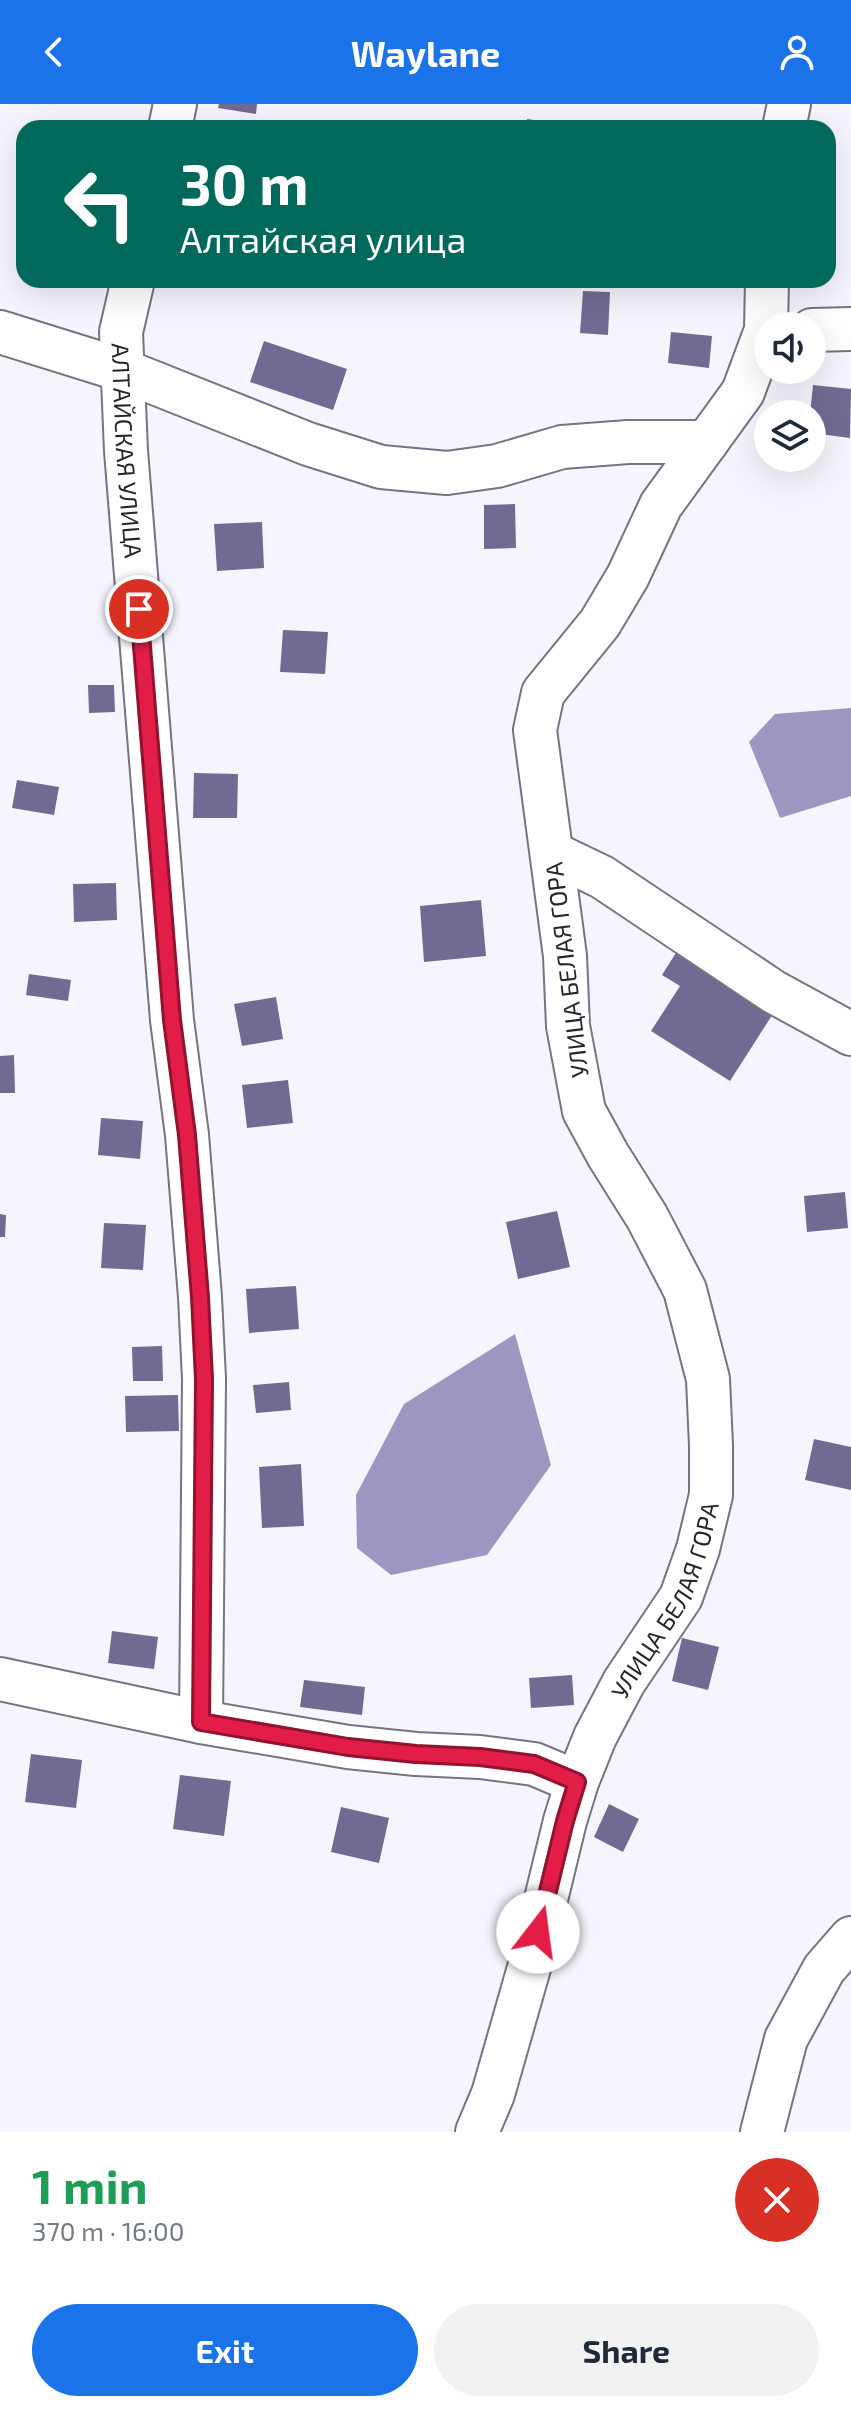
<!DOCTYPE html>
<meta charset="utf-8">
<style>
:root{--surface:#fff;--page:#f2f2f3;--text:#1f2937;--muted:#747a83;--accent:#1a73e8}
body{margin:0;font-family:"Exo 2",sans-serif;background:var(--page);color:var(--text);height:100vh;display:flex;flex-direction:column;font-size:30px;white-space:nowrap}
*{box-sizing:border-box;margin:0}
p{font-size:26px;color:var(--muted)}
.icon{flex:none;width:44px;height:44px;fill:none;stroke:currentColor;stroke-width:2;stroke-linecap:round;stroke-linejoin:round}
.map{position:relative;height:2028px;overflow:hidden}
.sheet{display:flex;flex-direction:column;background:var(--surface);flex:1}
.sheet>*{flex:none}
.top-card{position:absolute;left:16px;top:16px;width:820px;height:168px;border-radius:24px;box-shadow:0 8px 32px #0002;background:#00695c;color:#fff;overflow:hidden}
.tools{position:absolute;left:754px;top:208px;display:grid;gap:16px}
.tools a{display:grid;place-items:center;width:72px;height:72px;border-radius:50%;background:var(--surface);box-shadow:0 8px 32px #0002;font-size:40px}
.pin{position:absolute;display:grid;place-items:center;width:68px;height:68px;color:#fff;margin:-34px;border:4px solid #fff;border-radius:50%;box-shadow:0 2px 8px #0007}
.me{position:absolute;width:88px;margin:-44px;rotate:15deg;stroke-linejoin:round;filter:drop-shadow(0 0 6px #0008)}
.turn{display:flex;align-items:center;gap:28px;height:168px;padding:0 32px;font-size:36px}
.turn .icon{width:104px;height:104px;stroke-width:2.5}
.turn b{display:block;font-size:56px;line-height:68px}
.round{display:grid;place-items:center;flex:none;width:84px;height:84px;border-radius:42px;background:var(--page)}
.head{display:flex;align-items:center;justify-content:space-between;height:136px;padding:0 32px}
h1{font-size:48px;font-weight:700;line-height:60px;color:#1e9e55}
.primary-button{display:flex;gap:16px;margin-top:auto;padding:16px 32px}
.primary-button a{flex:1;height:92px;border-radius:48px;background:var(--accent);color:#fff;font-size:32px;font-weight:700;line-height:92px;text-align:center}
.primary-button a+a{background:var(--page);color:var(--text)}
header{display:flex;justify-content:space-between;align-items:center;height:104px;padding:0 32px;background:var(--accent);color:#fff;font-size:36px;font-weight:700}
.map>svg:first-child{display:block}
</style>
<header><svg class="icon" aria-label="back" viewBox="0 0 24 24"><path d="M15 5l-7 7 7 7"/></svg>Waylane<svg class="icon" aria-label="person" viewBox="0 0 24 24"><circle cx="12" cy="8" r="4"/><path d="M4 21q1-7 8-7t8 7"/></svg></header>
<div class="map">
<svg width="851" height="2028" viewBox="0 0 851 2028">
<rect width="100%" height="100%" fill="#f6f5fd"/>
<!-- water -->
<path fill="#9e96c1" d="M851,604V692L780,714L749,638L775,610Z
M515,1230L551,1361L487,1451L391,1471L357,1444L356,1391L404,1300Z"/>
<!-- building -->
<path fill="#726a93" d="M219,0H257L256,10L218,4Z
M527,15L568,21V24H526Z
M583,187L610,188L608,231L580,229Z
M671,228L712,232L709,264L668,259Z
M264,237L347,265L333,306L250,278Z
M813,281L851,285L850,334L812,329V310H810Z
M515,400L516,444L484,445V401Z
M262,418L264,464L217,467L214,420Z
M283,526L328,528L325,570L280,568Z
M88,581H114L115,608L89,609Z
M194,669L238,670L237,714H193Z
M17,676L59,683L54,711L12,704Z
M116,779L117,816L74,818L73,780Z
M481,796L486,852L424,858L420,802Z
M679,844L776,905L730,977L651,927L680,882L662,871Z
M29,870L71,876L68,897L26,891Z
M276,893L283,935L242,942L234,900Z
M14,951L15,989H0V952Z
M288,976L293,1019L247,1024L242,981Z
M101,1014L143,1017L140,1055L98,1051Z
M845,1088L848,1124L807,1128L804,1092Z
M557,1107L570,1163L518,1175L506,1118Z
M0,1110L6,1111L5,1133H0Z
M104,1119L146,1121L143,1166L101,1164Z
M296,1182L299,1225L249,1229L246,1185Z
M162,1242L163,1277H133L132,1243Z
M289,1278L291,1306L256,1309L253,1281Z
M178,1291L179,1327L126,1328L125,1292Z
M814,1335L851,1343V1386L805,1376Z
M301,1360L304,1422L262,1424L259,1363Z
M112,1527L158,1533L154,1565L108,1559Z
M682,1534L719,1543L708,1586L672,1577Z
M572,1571L574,1601L531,1604L529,1574Z
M304,1576L365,1583L362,1611L300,1603Z
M31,1650L82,1656L76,1704L25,1698Z
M180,1671L231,1677L224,1732L173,1725Z
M609,1700L639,1715L623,1748L594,1733Z
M341,1703L389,1714L379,1759L331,1748Z"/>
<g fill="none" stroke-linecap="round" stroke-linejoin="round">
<!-- minor casing -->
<g stroke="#767385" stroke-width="46">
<g id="minor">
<path d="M170,24L175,0"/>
<path d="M784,24L789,0"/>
<path id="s1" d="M133,176L121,228L126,347L172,916L187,1031L200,1193L204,1275L201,1618"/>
<path d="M812,226L851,225"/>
<path d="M0,228L122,266L308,340L381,363L447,369L497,362L562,343L628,338H707"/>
<path d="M552,749L602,773L774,888L851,930"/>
<path d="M0,1575L201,1618L348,1643L416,1650L480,1653L534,1660L577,1678"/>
<path id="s2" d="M477,2028L493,1990L531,1857L565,1717L577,1678L595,1633L624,1578L681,1493L698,1445L711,1391V1342L708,1275L685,1186L647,1113L608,1051L584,1007L568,922L565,852L535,626L543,589L600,519L628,472L661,401L743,288L766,226L767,176"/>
<path d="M762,2028L786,1935L824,1865L851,1834"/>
</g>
</g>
<!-- minor -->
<use href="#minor" stroke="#fff" stroke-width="42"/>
</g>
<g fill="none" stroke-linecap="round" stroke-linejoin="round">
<!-- route casing -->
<g stroke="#92132f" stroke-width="20">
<path id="route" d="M139,505L172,916L187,1031L200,1193L204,1275L201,1618L348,1643L416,1650L480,1653L534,1660L577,1678L565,1717L538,1828"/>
</g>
<!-- route -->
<use href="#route" stroke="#e11d48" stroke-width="14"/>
</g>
<g text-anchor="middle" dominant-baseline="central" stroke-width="8" stroke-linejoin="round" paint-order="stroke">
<!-- street labels -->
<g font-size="24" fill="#26252d" stroke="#fff">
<text stroke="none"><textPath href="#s1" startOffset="172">АЛТАЙСКАЯ УЛИЦА</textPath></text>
<text transform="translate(566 866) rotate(-97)">УЛИЦА БЕЛАЯ ГОРА</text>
<text stroke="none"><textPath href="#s2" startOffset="568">УЛИЦА БЕЛАЯ ГОРА</textPath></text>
</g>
</g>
</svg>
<div class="tools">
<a><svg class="icon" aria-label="sound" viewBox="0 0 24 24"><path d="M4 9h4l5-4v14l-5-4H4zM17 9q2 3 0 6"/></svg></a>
<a><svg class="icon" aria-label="layers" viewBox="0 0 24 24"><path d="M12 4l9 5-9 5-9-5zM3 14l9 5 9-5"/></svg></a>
</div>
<div class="pin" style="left:139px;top:505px;background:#d93025"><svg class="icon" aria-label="arrive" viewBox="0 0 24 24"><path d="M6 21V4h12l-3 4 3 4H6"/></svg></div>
<svg class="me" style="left:538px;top:1828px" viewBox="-20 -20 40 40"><circle r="19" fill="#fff"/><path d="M0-13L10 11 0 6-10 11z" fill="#e11d48"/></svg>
<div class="top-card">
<div class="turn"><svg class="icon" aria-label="left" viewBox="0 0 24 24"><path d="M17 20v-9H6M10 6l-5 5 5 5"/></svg><div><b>30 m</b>Алтайская улица</div></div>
</div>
</div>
<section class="sheet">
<div class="head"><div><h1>1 min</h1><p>370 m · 16:00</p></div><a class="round" style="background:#d93025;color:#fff"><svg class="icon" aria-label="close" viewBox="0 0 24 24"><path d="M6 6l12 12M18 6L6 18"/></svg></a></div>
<div class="primary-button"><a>Exit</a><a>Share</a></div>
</section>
